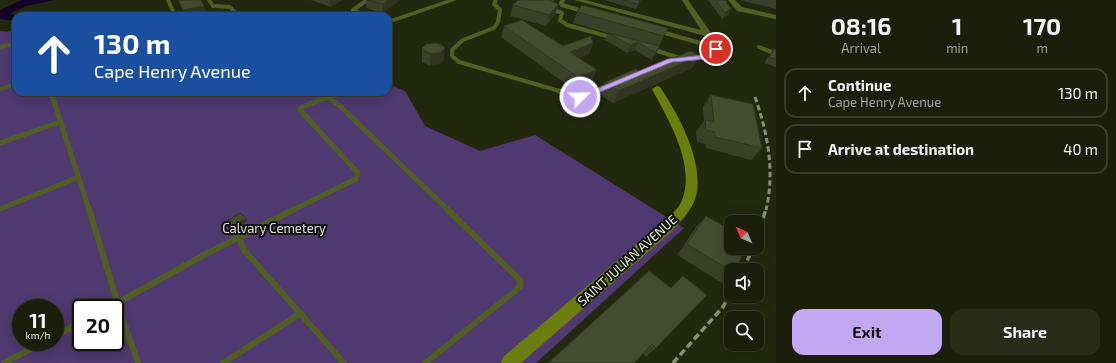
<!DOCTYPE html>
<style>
:root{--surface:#1a1e0a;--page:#272b18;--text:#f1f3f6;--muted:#9fa29c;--line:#383c2b;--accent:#c3a7f2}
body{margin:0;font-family:"Exo 2",sans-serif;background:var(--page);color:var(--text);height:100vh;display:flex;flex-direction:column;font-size:15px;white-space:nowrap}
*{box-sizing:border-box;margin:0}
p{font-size:13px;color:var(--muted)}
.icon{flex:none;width:22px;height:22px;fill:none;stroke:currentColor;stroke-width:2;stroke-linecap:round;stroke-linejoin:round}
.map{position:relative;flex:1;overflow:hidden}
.sheet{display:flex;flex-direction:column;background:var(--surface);width:340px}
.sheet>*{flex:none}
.top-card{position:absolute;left:12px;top:12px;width:380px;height:84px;border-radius:12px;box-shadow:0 4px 16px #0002,0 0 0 1px var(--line);background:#1a4fa0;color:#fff;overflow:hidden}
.needle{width:26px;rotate:315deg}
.tools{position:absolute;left:724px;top:215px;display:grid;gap:8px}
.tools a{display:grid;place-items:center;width:40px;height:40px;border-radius:8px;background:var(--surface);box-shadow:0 4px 16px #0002,0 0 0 1px var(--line);font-size:20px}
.speed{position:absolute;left:12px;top:299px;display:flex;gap:8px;font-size:20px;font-weight:700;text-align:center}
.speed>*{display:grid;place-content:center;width:52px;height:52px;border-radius:50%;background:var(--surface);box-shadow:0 4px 16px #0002,0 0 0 1px var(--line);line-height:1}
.speed small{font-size:10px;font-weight:400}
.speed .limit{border:2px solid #111;border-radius:6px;background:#fff;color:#111}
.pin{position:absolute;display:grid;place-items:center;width:34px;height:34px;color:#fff;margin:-17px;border:2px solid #fff;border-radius:50%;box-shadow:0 1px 4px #0007}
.me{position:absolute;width:44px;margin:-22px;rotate:67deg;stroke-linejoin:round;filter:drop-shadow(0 0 3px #0008)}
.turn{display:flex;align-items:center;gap:14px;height:84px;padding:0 16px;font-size:18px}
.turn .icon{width:52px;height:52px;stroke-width:2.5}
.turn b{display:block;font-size:28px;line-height:34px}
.eta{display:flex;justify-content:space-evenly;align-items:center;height:68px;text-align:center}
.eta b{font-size:24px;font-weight:700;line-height:28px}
.cta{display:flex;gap:8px;margin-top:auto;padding:8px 16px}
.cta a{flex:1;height:46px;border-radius:12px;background:var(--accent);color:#111;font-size:16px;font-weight:700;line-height:46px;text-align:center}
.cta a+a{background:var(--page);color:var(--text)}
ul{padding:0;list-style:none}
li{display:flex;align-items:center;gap:12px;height:50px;margin:0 8px 6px;padding:0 8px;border:2px solid var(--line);border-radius:12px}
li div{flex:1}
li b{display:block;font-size:15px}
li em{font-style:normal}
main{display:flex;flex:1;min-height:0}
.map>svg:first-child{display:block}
</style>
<main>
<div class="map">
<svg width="776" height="363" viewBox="0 0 776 363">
<rect width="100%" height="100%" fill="#22280d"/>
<!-- green -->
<path fill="#4f3970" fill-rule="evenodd" d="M0,31L16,32V92H388V84L405,91L425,126L480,151L535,135L684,228L536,363H0ZM21,308H55V342H21ZM81,308H115V342H81Z"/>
<!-- water -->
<path fill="#15032a" d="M22,0H55L26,6L13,12L12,14L16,16V21L0,19V10Z"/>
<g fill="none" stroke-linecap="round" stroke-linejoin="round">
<!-- lane-far2 -->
<path stroke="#525f23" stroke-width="4" d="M168,0L175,16
M209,0L213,6L230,7L238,16
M496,0L494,4L500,10L498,22L494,28L463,40L452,50V56L459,62L563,92
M563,0L561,3L562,5L586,12
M551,9L562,13L560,20L567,25L614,38
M365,16L353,10L367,0
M383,16H385
M658,31L700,43
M0,47L16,43
M759,47L776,54
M651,49L683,59
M0,89L16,84
M592,92L608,85"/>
<!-- lane-far1 -->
<path stroke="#525f23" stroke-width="5" d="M559,91L580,97L594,91
M51,92L89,210
M0,143L60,122
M0,209L79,177
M293,210L356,179L358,173L300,110L302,107L328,97L341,107L448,210"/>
<!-- lane -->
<path stroke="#525f23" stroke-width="6" d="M89,209L121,314L138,363
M239,238L244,250L344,363
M108,308L204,255L295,209
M55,336L81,322
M4,363L44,342
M223,363L301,313
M425,363L520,287V280L447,209"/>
<!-- street -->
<path fill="#525f23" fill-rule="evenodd" d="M447,0H457L388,24V20Z
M574,0H585L701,30L682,0H688L718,43L720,49L714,58L687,60L686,58L687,56L708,54L712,49L705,36Z
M728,0H735L742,7L776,15V19L737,11Z
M286,12L317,14L321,16H248L252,14Z"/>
<!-- secondary -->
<path fill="#6b7e0e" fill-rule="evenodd" d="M657,86L660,87C679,115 708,168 694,202C689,213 680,222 672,231L521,363H501L503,357L662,223C669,216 679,209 682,200C696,165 668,119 652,89Z"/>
<!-- rail-far1 -->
<path stroke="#898e78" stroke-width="3" stroke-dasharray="5.5 3" stroke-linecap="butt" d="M755,97C768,134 775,172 766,210"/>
<!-- rail -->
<path stroke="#898e78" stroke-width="3.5" stroke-dasharray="7 3.5" stroke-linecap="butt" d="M757,238L766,209
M743,270L753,248
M673,363L723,307L731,292"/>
</g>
<!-- wall -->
<path fill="#3a4028" d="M311,0H342L331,7Z
M366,0H400L383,13L366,8Z
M518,0H554L553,2L559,4L555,14L546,26L510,16L513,5Z
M604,0H641L636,9Z
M708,0H725L728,15L722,19Z
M740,0H776V9Z
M577,12L664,36L652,60L635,50L627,53L605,40L608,33L573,23Z
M504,26L563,46L593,43L589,54L579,58L592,81L573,89L501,37Z
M422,48L444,59L440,64L430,66L422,62Z
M774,49H776V67L764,63Z
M700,56L692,68L613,103L599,94L605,82Z
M711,95L762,148L751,160L706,148V144L697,142L696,132L704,121L703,107Z
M706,216L731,270V276L722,283L677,255L696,227Z
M227,221H247L234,230L229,224Z
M649,271L656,348L646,357L643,354Z"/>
<!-- shaded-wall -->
<path fill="#303421" d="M330,0H342L331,7Z
M389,0H400L383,13V4Z
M559,4L555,14L546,26L549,15Z
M204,6L208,16H185L183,10Z
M731,9L728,15L722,19L725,13Z
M638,42L635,50L627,53L630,45Z
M593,43L589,54L566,63L570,52Z
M445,47L444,59L440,64L430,66L431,54Z
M700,56L692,68L613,103L618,91Z
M597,70L592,81L573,89L578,77Z
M246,218L247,221L234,230L233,227Z"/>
<!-- building -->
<path fill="#444b2f" stroke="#303421" d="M178,0H201L204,6L183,10Z
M368,0H389L383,4Z
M518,0H548L559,4L549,15L513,5Z
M622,0H640L638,4Z
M716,0H725L731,9L725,13Z
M582,5L668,28L664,36L577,12Z
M522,20L563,46L591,36L593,43L570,52L597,70L578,77L504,26Z
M608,33L659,46L656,53L638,42L630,45Z
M436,43L445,47L441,53L431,54L423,50L422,48L426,44Z
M774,49L776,50V59L769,57Z
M690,51L700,56L618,91L605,82L636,69L640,72Z
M711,95L753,104L762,148L715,137V132L706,130L705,120L714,122Z
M240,213L246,218L233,227L227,221Z
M706,216L731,230V248H746L735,270H731V271L687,244Z
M649,271L671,288L683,276L707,295L656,348L652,344L634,363H548Z"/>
<!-- route -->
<path fill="#c3a7f2" stroke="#7f6d9d" d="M716,47L719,49L718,53L706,59L672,62L583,99L580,100L577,97L668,59L704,55Z"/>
<g text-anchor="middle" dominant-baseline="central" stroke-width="4" stroke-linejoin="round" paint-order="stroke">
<!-- park labels -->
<g font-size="13" fill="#e5ddf4" stroke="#0d1005">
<text x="274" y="228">Calvary Cemetery</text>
</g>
<!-- street labels -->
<g font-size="13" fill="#f0f5e4" stroke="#0d1005">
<text transform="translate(627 260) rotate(-42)">SAINT JULIAN AVENUE</text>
</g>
</g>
</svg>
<div class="tools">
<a><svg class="needle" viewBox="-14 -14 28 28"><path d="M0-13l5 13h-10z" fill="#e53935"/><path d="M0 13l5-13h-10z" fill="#9fa29c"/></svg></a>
<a><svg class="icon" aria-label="sound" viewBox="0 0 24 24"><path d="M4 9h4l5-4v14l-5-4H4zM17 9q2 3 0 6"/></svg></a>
<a><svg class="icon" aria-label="search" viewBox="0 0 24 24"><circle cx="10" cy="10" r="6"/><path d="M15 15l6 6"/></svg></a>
</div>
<div class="speed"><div>11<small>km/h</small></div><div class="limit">20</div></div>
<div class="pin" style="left:716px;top:49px;background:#d93025"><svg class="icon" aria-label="arrive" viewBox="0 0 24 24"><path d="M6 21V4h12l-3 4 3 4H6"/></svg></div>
<svg class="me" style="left:580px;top:97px" viewBox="-20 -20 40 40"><circle r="17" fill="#c3a7f2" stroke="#fff" stroke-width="3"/><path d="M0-11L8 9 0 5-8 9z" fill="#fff"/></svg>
<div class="top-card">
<div class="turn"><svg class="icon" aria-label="ahead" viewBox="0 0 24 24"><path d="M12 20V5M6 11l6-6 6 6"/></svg><div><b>130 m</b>Cape Henry Avenue</div></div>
</div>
</div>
<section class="sheet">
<div class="eta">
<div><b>08:16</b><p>Arrival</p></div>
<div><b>1</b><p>min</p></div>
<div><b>170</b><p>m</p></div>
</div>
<ul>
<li><svg class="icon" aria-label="ahead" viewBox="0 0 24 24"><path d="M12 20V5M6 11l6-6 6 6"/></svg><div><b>Continue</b><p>Cape Henry Avenue</p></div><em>130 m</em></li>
<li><svg class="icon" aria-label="arrive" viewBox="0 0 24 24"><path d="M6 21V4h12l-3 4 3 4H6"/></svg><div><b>Arrive at destination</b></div><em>40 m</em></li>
</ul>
<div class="cta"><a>Exit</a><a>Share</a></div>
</section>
</main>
